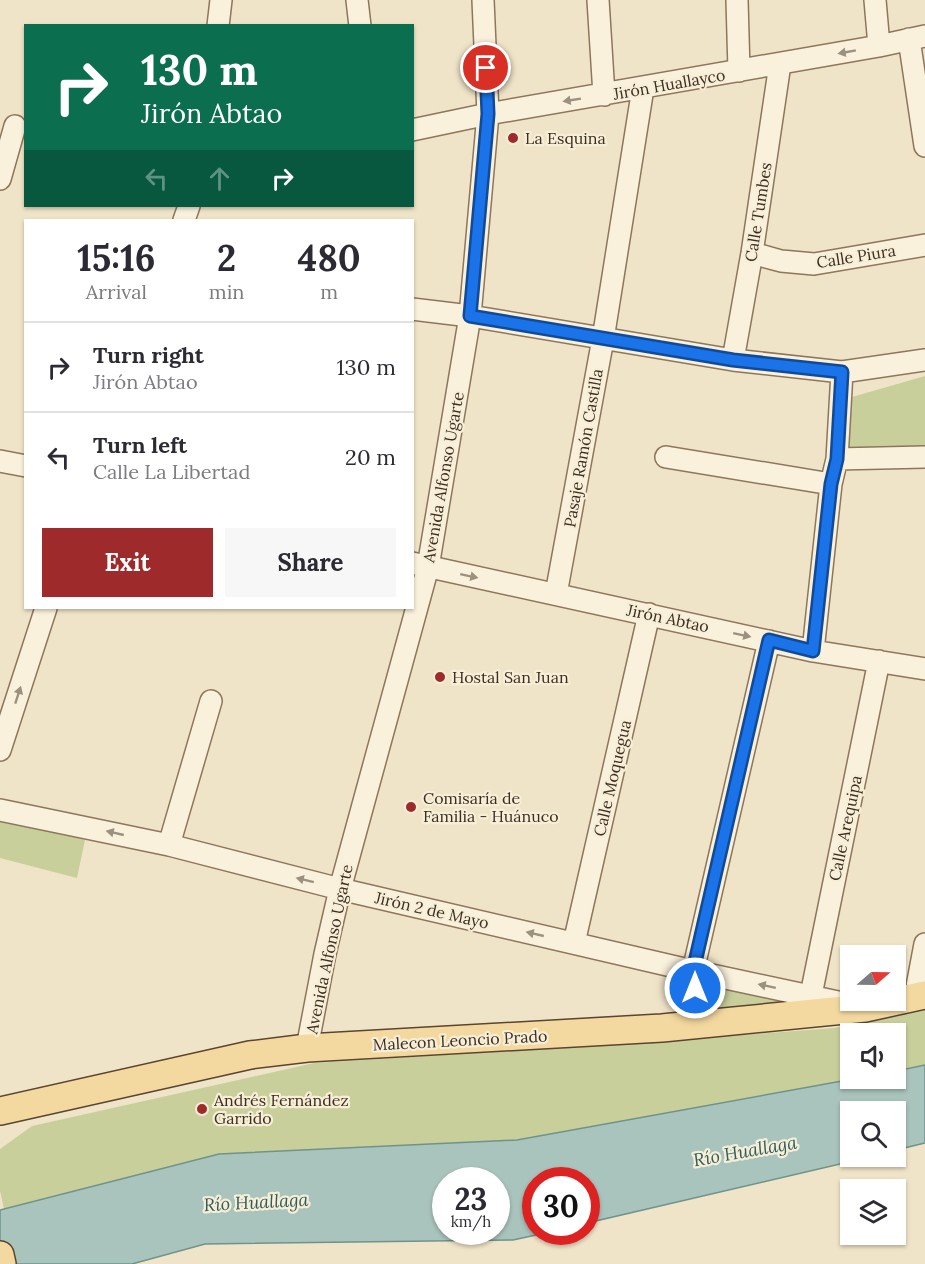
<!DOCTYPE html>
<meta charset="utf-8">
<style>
:root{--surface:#fff;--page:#f7f7f7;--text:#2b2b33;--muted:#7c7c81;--line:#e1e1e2;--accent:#9e2a2b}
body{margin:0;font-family:Lora,serif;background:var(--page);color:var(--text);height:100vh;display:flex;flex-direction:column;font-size:22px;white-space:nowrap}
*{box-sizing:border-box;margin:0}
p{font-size:20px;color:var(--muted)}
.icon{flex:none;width:33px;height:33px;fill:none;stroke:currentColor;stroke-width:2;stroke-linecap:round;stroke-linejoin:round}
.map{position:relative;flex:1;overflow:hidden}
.drawer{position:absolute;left:24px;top:219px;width:390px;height:390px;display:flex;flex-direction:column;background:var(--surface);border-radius:0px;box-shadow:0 2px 4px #0004}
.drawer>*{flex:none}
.top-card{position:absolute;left:24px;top:24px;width:390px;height:183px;border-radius:0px;box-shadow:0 2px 4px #0004;background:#0b6e4f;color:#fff;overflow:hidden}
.needle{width:39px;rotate:70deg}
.fabs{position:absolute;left:840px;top:945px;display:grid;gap:12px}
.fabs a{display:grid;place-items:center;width:66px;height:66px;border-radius:0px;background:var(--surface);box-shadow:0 2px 4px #0004;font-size:30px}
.speed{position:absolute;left:432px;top:1167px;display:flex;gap:12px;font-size:30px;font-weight:700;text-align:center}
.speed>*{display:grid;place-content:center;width:78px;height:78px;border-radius:50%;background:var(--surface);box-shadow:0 2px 4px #0004;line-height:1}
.speed small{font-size:15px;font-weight:400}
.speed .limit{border:9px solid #d22;background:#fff;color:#111}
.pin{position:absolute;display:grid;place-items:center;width:51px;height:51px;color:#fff;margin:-26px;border:3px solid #fff;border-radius:50%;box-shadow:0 2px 6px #0007}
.me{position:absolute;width:66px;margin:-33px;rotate:0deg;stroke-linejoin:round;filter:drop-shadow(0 0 4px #0008)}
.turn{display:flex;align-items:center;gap:21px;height:126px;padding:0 18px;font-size:27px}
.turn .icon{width:78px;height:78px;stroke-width:2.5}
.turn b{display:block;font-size:42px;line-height:51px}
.lanes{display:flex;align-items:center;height:57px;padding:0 18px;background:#0003;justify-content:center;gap:30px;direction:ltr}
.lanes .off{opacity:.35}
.eta{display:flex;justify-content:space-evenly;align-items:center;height:102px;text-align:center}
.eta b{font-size:36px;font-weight:800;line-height:42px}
.action{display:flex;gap:12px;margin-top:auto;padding:12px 18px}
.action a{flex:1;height:69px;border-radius:0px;background:var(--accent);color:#fff;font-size:24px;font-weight:800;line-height:69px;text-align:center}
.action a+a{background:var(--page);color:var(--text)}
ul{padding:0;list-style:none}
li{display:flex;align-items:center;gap:18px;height:90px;padding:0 18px;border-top:2px solid var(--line)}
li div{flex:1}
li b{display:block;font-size:22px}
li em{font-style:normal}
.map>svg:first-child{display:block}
</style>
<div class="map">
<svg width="925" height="1264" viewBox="0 0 925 1264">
<rect width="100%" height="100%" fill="#f0e4c8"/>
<!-- green -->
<path fill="#c9cf9b" d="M925,376V448L843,449L852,397Z
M2,819L85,840L77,878L0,858V820Z
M718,987L794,1001L713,1011Z
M925,1006V1065L896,1071V1034H850V1078L853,1079L517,1140L219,1154L4,1209L0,1191V1149L32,1126L314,1063L608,1045L834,1028Z"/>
<!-- water -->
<path fill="#a9c4bc" stroke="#6f938a" stroke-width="1.5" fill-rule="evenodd" d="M925,1065V1143L896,1150V1112H850V1156L870,1157L587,1223L586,1180H536V1232H550L513,1240L205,1244L132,1264H0V1210L219,1154L517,1140L853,1079L896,1078V1071ZM446,1180H496V1232H446Z"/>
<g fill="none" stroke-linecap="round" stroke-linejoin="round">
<!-- minor casing -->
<g stroke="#8d765c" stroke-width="24">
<path id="minor" d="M357,0L360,26
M598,0L604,95
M737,0L739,71
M875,0L879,46
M218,26L221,0
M909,39L925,146
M412,130L488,114L879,46L925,36
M0,179L15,126
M184,220L189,206
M752,253L781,261L814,264L925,245
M412,309L470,316L733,360L842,372L925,360
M733,360L752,253L780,64
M666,457L831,484
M837,459L925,457
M0,461L26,466
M412,563L813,651L925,669
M556,594L603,339L643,88
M813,651L831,484L837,459L842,372
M0,750L46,608
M0,810L169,845L340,889L693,971L852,1005
M169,845L211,701
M574,943L649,614
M811,995L879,661
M915,997L925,944
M701,1024L693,971L769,641
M307,1048L325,954L340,889L428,567L470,316L488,114L483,0"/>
</g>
<!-- major casing -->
<g stroke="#5b4430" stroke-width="30">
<path id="major" d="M0,1111L250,1055L307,1048L662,1028L865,1008L925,995
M0,1255L2,1264"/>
</g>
<!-- minor -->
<use href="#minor" stroke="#faf1dc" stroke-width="21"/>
<!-- major -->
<use href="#major" stroke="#f3d9a0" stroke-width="27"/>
</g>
<!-- one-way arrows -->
<defs><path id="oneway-solid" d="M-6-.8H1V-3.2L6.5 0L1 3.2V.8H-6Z" transform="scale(1.5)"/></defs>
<g fill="#9c907e">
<use href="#oneway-solid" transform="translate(847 52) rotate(170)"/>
<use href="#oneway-solid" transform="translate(572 100) rotate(171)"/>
<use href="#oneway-solid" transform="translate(469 576) rotate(12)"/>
<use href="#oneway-solid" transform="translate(742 635) rotate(12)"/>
<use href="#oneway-solid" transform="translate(18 695) rotate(-72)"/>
<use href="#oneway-solid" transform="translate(115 833) rotate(-167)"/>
<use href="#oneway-solid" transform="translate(305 880) rotate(-166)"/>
<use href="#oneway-solid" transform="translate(535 934) rotate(-167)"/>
<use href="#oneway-solid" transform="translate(767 986) rotate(-168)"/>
</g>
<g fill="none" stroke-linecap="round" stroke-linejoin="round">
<!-- route casing -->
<g stroke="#114b97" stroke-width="15">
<path id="route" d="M486,68L488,114L470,316L733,360L842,372L837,459L831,484L813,651L769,640L693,971L695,988"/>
</g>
<!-- route -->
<use href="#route" stroke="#1a73e8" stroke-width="10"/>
</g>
<!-- markers -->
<g fill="#9e2a2b" stroke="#f7eed8" stroke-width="2">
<circle cx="513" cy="138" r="6"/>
<circle cx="440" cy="677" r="6"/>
<circle cx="411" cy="807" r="6"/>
<circle cx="202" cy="1109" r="6"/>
</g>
<g text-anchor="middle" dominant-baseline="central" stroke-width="4.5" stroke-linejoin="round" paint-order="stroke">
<!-- street labels -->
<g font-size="16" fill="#3d2e20" stroke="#f7eed8">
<text transform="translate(669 84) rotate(-10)">Jirón Huallayco</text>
<text transform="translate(758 212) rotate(-81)">Calle Tumbes</text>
<text transform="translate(856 256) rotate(-9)">Calle Piura</text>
<text transform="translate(583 448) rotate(-80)">Pasaje Ramón Castilla</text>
<text transform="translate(443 477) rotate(-80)">Avenida Alfonso Ugarte</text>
<text transform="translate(668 618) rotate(12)">Jirón Abtao</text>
<text transform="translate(612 778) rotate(-77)">Calle Moquegua</text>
<text transform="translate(845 828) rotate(-78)">Calle Arequipa</text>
<text transform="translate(432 910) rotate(13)">Jirón 2 de Mayo</text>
<text transform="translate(329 949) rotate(-78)">Avenida Alfonso Ugarte</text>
<text transform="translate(460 1040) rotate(-3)">Malecon Leoncio Prado</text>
</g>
<!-- poi labels -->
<g font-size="16" fill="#3d2e20" stroke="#f7eed8" text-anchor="start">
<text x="525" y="138">La Esquina</text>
<text x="452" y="677">Hostal San Juan</text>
<text x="423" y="798">Comisaría de<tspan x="423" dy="18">Familia - Huánuco</tspan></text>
<text x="214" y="1100">Andrés Fernández<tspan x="214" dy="18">Garrido</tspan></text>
</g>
<!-- water labels -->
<g font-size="18" font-style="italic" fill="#2f5d5a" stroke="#f7eed8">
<text transform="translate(745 1151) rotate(-10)">Río Huallaga</text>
<text transform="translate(256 1202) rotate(-3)">Río Huallaga</text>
</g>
</g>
</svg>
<div class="fabs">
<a><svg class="needle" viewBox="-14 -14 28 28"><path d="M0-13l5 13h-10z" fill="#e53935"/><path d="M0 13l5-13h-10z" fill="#7c7c81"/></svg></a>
<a><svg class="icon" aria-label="sound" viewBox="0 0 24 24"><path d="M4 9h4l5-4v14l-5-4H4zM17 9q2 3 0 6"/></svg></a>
<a><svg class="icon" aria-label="search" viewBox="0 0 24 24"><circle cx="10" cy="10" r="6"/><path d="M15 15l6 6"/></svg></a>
<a><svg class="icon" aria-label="layers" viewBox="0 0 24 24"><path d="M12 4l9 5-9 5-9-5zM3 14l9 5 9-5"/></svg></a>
</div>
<div class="speed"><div>23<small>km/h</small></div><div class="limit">30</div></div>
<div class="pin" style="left:486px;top:68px;background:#d93025"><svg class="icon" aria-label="arrive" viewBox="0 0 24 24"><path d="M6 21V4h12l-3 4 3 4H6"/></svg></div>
<svg class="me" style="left:695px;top:988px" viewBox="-20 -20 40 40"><circle r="17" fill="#1a73e8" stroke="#fff" stroke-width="3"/><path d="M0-11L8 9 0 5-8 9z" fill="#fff"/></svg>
<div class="top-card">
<div class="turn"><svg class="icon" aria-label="right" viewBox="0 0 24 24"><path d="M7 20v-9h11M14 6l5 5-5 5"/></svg><div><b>130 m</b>Jirón Abtao</div></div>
<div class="lanes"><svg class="icon off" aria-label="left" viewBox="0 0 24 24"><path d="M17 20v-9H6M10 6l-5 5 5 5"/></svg><svg class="icon off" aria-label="ahead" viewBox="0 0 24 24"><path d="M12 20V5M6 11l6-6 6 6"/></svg><svg class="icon" aria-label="right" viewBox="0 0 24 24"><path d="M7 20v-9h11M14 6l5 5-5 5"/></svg></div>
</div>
<section class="drawer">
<div class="eta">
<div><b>15:16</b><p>Arrival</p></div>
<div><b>2</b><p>min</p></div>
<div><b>480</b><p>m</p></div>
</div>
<ul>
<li><svg class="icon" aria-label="right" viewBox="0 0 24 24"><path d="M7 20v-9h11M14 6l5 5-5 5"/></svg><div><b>Turn right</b><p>Jirón Abtao</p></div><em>130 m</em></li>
<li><svg class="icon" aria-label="left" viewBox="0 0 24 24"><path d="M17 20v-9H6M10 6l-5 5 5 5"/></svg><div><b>Turn left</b><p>Calle La Libertad</p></div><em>20 m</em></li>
</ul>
<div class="action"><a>Exit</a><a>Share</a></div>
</section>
</div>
